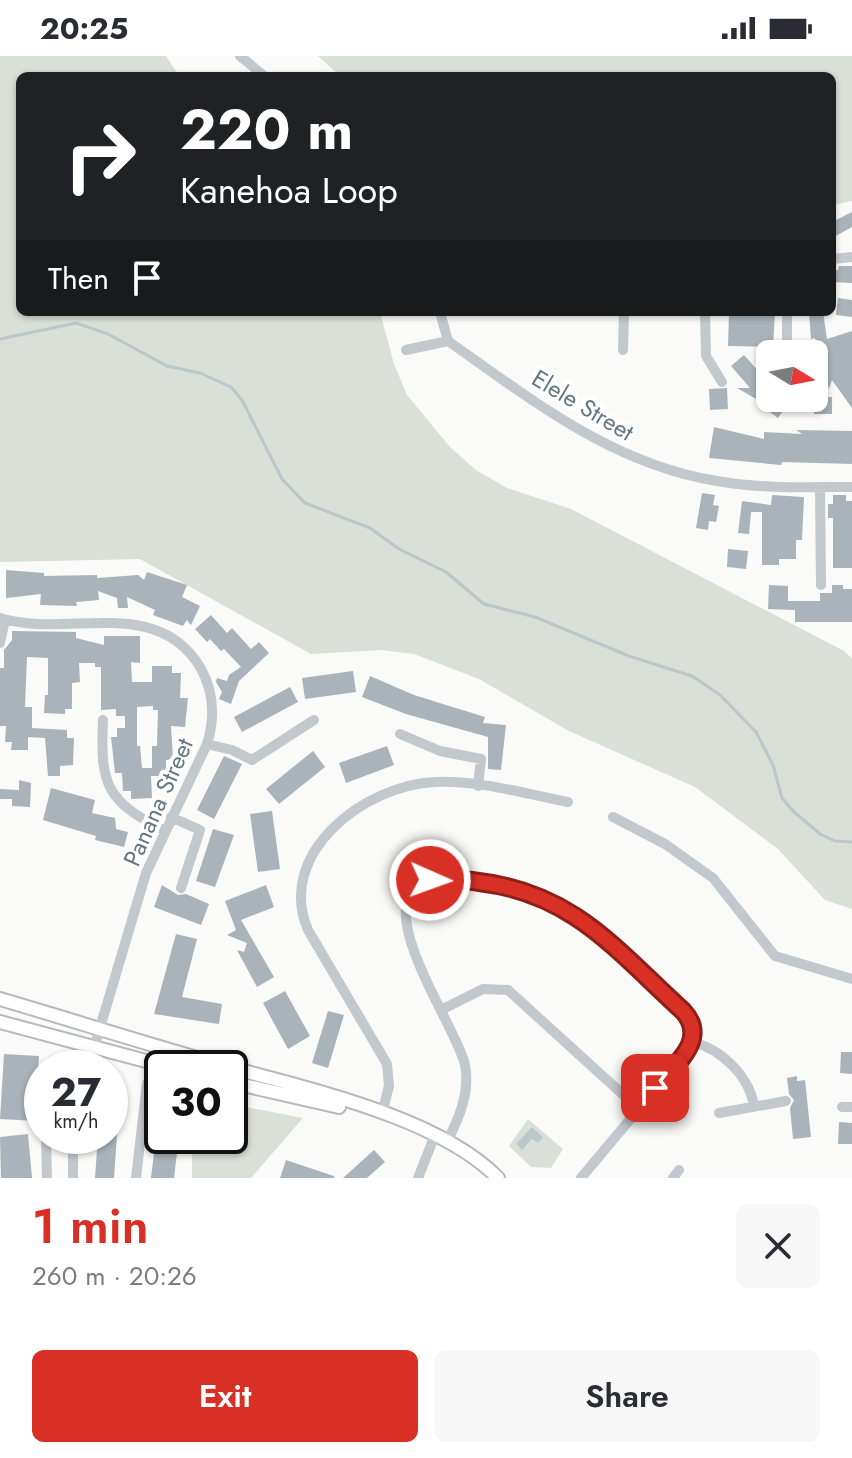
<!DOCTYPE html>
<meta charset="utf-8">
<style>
:root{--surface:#fff;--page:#f7f7f7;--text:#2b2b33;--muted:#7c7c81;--accent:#d93025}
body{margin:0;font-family:Jost,sans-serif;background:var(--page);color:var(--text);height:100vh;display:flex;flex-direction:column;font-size:30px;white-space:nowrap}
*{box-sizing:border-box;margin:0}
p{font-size:26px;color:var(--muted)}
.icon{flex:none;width:44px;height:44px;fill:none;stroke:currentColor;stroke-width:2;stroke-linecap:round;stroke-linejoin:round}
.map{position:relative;height:1122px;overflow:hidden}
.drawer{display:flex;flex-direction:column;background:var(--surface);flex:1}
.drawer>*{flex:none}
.top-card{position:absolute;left:16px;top:16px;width:820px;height:244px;border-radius:12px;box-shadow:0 2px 6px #0004;background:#202124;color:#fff;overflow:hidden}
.needle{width:52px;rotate:100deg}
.controls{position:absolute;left:756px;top:284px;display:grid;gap:16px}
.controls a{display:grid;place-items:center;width:72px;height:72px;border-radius:12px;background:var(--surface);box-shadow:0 2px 6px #0004;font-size:40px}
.speed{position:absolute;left:24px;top:994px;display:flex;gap:16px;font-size:40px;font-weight:700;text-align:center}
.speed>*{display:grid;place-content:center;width:104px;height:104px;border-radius:50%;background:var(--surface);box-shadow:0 2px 6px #0004;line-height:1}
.speed small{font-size:20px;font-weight:400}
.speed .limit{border:4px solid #111;border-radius:12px;background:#fff;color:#111}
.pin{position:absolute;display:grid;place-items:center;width:68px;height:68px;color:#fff;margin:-34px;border-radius:16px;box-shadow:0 4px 12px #0006}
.me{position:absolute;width:88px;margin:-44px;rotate:92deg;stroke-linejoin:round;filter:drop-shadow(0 0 6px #0008)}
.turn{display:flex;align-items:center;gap:28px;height:168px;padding:0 32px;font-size:36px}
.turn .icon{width:104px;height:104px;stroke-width:2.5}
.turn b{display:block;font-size:56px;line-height:68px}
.then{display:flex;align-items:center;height:76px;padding:0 32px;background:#0003;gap:16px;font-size:30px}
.round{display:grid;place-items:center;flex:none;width:84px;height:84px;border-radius:12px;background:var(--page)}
.summary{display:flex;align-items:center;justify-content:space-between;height:136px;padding:0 32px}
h1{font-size:48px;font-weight:600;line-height:60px;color:var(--accent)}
.button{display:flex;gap:16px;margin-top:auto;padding:16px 32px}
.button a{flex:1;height:92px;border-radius:12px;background:var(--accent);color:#fff;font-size:32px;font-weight:600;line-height:92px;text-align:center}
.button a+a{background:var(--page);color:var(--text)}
.status{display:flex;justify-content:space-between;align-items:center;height:56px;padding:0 40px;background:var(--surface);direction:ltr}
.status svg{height:22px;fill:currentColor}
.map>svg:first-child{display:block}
</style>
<div class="status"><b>20:25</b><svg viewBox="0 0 49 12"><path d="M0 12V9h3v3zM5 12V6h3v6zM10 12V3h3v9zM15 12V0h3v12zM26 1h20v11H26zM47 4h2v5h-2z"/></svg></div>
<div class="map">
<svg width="852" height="1122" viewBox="0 0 852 1122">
<rect width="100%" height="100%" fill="#fafaf8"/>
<!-- green -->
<path fill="#dadfd7" d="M0,0H166L179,20H20V256H380L394,308L407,339L450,391L476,414L507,432L571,453L844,595L852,603V853L825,844L778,793L695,731L569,675L479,623L414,598L381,594L311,598L140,503L0,506Z
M318,0H852V145L832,149V20H340Z
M230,1048L303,1062L251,1122H192V1080H230Z
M528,1063L563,1093L551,1112L531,1111L509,1090Z"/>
<!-- water -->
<path fill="#bbc7cb" d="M532,1071L543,1081L538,1087L532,1083L522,1094L516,1088Z"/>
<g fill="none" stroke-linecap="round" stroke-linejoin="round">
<!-- stream -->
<path stroke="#bbc7cb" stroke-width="3" d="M0,283L76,267L108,278L167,310L200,317L231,331L242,344L282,423L305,447L370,472L399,493L446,516L484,548L535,561L629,600L692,620L720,639L756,676L773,709L782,742L793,755L820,778L835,785L852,786"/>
</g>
<!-- building -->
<path fill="#aab3b9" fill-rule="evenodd" d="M852,156V171L832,182V166Z
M839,210H852V227L832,226V214H838Z
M838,242L852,244V261L836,259Z
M729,256H775L773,291L728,290Z
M809,256H823L827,283L852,275V352L832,324L829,333L815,282L811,283Z
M744,299L762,319L770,305V342H792L778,362L763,351L765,348L737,332H750L731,310Z
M727,332L728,353L710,354L709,333Z
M814,341H832V358H814Z
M714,371L764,383V376L802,378L796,374L852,375V408L782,406L781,409L709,402Z
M702,437L715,439L713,449L719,450L716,466L709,465L708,474L696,472Z
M772,439L804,441L802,484H796V503H779V509H762V456H751L749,478L738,477L742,445L771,449Z
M833,439H846V445H852V512H833V462H828V448H833Z
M728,493L748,495L746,513L727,511Z
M6,514L44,517V520L97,519V522L138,519L144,524L147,516L187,529L182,541L200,550L191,569L187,564L183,570L153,559L155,554L127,541L128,552H118L117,542L98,535L99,544L76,546L77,550L40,549L41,538L6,542Z
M769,529L788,530V545H820V537H832V529H843V533H852V566H795V554L768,553Z
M211,559L227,577L232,572L251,593L259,586L269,597L239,625L231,648L219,643L222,636L216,626L217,622L227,625L229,619L241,611L224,593L221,595L210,583L207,586L195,573Z
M12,575L76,576V582L104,589V580H140V607L131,606L132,626H152V610H172V617H181L180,642H188L185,671L171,670L173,703L166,704V720H151L152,742L131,743V735H123L122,717H115L111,681H117V672H125V660H116V653L101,654V611H95V607H79L80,626L72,627V653H65V658L44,657L45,639H48V602L27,601L25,651H32V672L67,674V682H74L73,709L60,710V720H48L45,682L28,681V694H11L12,686H5L6,670H0V612H4V594L12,584ZM153,650V654H158L157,690H152V712H142L140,690H137V651Z
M353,615L356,636L305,643L302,622Z
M370,620L414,639L485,661L483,667L506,669L501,714L488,713V681L406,658L362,641Z
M290,631L298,646L242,676L234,661Z
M387,690L394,709L346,727L339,707Z
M313,695L325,711L279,748L266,733Z
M224,700L242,708L214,763L197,754Z
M19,724L31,727L30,751L12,750V743H0V733L19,734Z
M51,732L95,744L92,757L115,762L116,773L128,776L124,791L95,784L96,780L43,764Z
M272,755L280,813L258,816L250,758Z
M213,773L234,779L215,831L196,825Z
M162,829L178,839L186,838L209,848L201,869L154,851Z
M266,829L274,851L241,864L274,921L257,931L237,894L244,896L247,887L227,879L236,874L225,845Z
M176,878L197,883L182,941L222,948L219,968L154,958Z
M285,935L310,980L288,993L263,947Z
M328,955L344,959L328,1012L312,1007Z
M841,996H852V1018L840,1017Z
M4,998L39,1000L35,1065L0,1063Z
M797,1020V1025L805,1024L811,1081L793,1083L790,1052L794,1044L789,1038L787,1022Z
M110,1050H119L114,1122H95L98,1080H110Z
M839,1066L852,1067V1088H838Z
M28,1078L32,1122H1L0,1081Z
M156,1080H179L174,1122H151Z
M374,1094L385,1106L367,1122H343Z
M286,1104L334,1120V1122H280Z"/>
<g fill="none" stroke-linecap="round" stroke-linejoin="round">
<!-- major casing -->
<g stroke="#b5babe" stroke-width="16">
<path id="major" d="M0,943C71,964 141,986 211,1006C297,1031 435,1058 498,1122
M0,966L172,1012
M230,1026L339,1051"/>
</g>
<!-- minor -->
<path stroke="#c3c8cc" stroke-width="10" d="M240,0L264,20
M832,203L852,201
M440,256L448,285
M705,256L706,300L722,326
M787,256V298
M448,285C532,344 612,408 717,425C761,433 807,431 852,431
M406,294L448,285
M623,294L624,256
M820,431L821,529
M0,562C66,583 156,538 200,611C214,635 215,662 207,688L146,817L88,1012
M0,587L5,564
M103,664C100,729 106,745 165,775
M400,678L440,695L481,703L478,730
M207,688L232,694L252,704L314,664
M171,761L200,774L181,832
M613,761L665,788L713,822L775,900L852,923
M441,954L483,933L508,934L640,1054
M692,986C722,993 750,1021 754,1051
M54,1012L55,1007
M842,1051H852
M719,1057L786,1045
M382,1058L389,1030L387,1008L308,874C275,797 365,729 435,726C479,724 526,738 568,746
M46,1080L47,1122
M448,1084C460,1060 470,1036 465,1009C457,967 339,810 460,824C502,829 540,833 575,859C598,875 679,944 691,966L694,980L689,993L581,1122
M73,1122V1080
M136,1122L147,1027
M418,1122L435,1079
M673,1122L679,1114"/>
<!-- major -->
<use href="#major" stroke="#fff" stroke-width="12"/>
</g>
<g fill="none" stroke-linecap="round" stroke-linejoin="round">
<!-- route casing -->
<g stroke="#8d1f18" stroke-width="20">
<path id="route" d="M430,824C446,820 463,824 479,826C573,837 616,894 683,955C710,984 673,1010 655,1032"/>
</g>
<!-- route -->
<use href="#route" stroke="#d93025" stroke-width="14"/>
</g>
<g text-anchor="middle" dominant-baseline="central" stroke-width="8" stroke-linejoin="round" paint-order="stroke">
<!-- street labels -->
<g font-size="24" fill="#657683" stroke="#fff">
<text transform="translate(583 349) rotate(31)">Elele Street</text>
<text transform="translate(158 746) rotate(-66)">Panana Street</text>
</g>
</g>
</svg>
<div class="controls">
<a><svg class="needle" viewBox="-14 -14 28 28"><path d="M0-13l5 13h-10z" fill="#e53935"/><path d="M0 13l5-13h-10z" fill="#7c7c81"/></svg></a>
</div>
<div class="speed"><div>27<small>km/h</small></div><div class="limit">30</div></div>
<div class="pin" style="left:655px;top:1032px;background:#d93025"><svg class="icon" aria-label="arrive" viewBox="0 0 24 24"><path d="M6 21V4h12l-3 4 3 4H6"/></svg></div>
<svg class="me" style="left:430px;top:824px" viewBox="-20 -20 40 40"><circle r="17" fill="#d93025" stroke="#fff" stroke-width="3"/><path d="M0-11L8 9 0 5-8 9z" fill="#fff"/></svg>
<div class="top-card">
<div class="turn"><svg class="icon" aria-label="right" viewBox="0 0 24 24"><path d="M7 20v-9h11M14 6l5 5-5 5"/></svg><div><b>220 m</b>Kanehoa Loop</div></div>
<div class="then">Then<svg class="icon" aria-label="arrive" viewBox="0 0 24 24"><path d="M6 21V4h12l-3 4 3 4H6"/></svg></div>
</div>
</div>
<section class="drawer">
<div class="summary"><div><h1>1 min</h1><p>260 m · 20:26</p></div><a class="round"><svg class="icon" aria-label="close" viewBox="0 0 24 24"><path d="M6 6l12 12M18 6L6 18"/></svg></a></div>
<div class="button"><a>Exit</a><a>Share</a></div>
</section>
